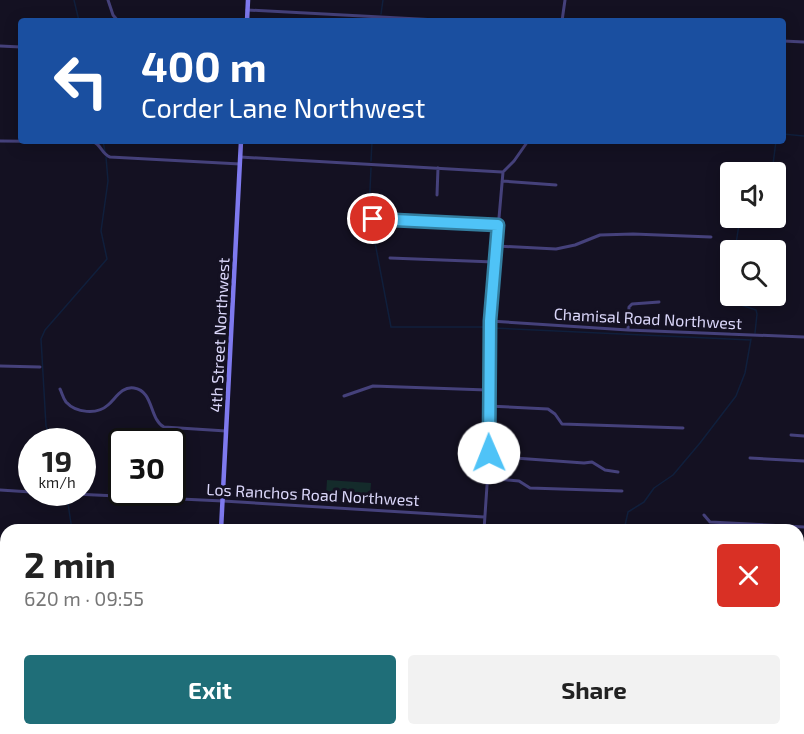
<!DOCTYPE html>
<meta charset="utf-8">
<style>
:root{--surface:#fff;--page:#f2f2f2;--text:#222;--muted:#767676;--accent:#1f6e78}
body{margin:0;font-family:"Exo 2",sans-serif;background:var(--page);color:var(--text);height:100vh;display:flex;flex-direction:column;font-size:22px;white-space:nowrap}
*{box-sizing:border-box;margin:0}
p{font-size:20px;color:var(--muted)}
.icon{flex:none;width:33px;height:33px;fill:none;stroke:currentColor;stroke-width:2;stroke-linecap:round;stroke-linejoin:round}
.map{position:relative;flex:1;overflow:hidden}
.details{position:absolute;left:0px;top:524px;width:804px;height:212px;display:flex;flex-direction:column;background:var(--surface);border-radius:18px 18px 0 0;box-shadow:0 3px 15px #0003}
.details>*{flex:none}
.top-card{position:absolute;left:18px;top:18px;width:768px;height:126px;border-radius:6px;box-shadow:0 3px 15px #0003;background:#1a4fa0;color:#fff;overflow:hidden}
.buttons{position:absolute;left:720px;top:162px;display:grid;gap:12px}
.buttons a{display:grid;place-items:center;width:66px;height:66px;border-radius:6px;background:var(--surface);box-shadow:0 3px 15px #0003;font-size:30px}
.speed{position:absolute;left:18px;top:428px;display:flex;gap:12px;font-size:30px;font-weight:700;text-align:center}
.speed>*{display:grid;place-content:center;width:78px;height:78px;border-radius:50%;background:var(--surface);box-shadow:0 3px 15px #0003;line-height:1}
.speed small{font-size:15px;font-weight:400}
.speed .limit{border:3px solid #111;border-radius:9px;background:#fff;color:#111}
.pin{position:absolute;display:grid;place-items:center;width:51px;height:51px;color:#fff;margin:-26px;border:3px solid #fff;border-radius:50%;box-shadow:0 2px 6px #0007}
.me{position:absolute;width:66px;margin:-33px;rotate:359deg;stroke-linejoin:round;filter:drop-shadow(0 0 4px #0008)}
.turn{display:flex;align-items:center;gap:21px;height:126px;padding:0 24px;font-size:27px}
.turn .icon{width:78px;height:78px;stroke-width:2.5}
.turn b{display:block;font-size:42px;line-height:51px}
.round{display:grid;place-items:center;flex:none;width:63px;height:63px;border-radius:6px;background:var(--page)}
.head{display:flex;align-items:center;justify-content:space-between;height:102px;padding:0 24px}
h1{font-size:36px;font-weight:700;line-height:45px}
.button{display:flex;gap:12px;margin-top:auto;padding:12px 24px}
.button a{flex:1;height:69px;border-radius:6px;background:var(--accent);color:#fff;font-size:24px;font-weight:700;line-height:69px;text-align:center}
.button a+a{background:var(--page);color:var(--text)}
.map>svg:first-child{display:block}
</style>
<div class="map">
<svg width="804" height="734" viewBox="0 0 804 734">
<rect width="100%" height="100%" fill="#141122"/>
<!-- green -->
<path fill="#142b2b" d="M327,480L371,483L370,497L326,495Z"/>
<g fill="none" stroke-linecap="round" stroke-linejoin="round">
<!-- stream -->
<path stroke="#101f3c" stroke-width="1.5" d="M74,0L79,21
M381,14L383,0
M783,134L804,136
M103,141L105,152
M371,161L372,141
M371,168L369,211L391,327H485
M772,172L776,141
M735,250L740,218
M733,296L738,304L756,310L757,314L755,333
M493,328L751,340
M52,441L46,426L41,339L45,330L107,259L101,231L108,181L106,157
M67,497L72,530
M624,530L628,512L644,502L654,488L673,475L700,443L736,396L745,373L751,339
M130,729L133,734
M664,734L665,729"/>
<!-- minor -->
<path stroke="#45417b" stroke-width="3" d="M108,0L113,15L118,21
M247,10L456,21
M562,21L565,0
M783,41L804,42
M0,46L21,47
M0,141L94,142C101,145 102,154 110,157L240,164
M240,157L502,172
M502,181L556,185
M437,195L438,168
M373,219L497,225
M497,246L556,249L575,245L600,235L633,234L711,237
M390,258L494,262
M490,321L628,330L804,337
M628,330L629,307L632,304L659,302
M0,366L40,367
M60,389C62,393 63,398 66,402C76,413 97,415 108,405C116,398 122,386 134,388C154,391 149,419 164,427L226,431
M344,396L373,386L487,390
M488,406L548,409L555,414L562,424L683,428
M791,435L804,436
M489,456L584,463L592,462L605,470L618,472
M750,458L804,461
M487,478L519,481L530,488L622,491
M0,490L31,492
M32,492L223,501L484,517
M704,515L710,522L804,527
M484,530L489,456L490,321L503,172L514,161L528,141
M798,593H804
M0,709H6
M30,729L31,734
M526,734L528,729"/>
<!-- tertiary -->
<path stroke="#45417b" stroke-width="4" d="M0,631H6
M798,667H804"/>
<!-- secondary -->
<path stroke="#7e79ee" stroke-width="4.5" d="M247,21L248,0
M221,530L241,141
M143,734L147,729"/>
</g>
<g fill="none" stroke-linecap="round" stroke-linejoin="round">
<!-- route casing -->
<g stroke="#337fa1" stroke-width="15">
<path id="route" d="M373,219L498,225L490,321L489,453"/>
</g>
<!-- route -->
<use href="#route" stroke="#4fc3f7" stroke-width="10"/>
</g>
<g text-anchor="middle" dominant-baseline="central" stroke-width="6" stroke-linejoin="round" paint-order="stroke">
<!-- street labels -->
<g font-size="16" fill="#dbd7fa" stroke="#141122">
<text transform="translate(648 318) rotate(3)">Chamisal Road Northwest</text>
<text transform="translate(219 335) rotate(-87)">4th Street Northwest</text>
<text transform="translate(313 494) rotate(3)">Los Ranchos Road Northwest</text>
</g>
</g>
</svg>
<div class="buttons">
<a><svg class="icon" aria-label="sound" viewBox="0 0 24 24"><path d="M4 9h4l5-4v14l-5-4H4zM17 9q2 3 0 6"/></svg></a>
<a><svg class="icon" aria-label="search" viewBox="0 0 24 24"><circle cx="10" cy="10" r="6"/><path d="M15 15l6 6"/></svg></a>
</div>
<div class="speed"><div>19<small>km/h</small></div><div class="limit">30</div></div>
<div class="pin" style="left:373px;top:219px;background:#d93025"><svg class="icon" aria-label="arrive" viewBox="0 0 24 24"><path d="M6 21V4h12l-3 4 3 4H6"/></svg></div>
<svg class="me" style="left:489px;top:453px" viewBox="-20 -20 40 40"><circle r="19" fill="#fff"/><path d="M0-13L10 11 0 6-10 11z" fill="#4fc3f7"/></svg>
<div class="top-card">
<div class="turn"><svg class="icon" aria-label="left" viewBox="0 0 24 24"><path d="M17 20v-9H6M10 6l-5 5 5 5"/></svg><div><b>400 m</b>Corder Lane Northwest</div></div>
</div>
<section class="details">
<div class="head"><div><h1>2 min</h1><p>620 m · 09:55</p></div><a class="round" style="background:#d93025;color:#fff"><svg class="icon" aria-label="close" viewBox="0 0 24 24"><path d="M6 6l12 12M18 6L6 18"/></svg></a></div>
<div class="button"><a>Exit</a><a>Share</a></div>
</section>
</div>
